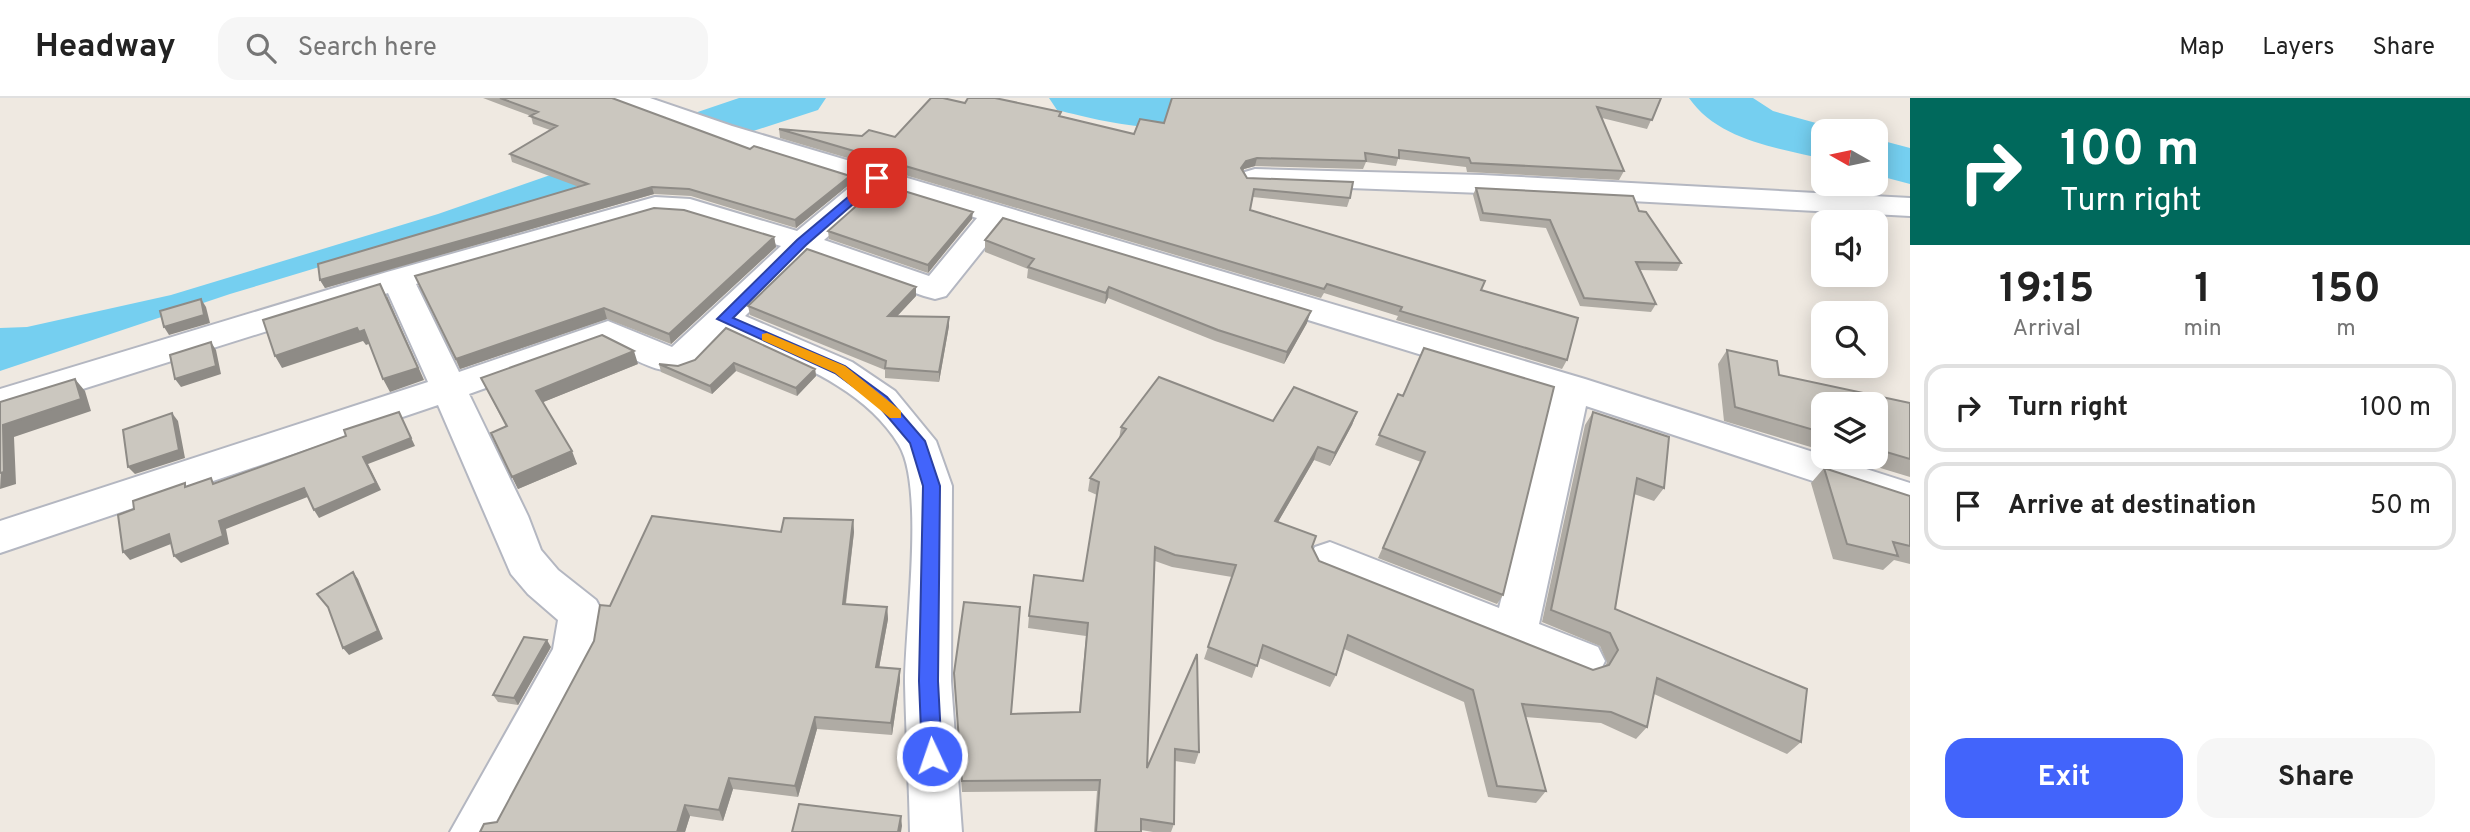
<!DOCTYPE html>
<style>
:root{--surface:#fff;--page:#f6f6f6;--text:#222;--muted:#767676;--line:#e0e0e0;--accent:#4264fb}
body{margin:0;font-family:Overpass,sans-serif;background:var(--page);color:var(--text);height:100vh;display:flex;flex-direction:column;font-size:26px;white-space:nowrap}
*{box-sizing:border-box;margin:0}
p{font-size:23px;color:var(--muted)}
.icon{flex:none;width:38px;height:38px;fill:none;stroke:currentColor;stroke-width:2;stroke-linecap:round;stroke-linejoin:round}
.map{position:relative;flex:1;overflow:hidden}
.side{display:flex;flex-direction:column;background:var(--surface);width:560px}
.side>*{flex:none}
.guide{background:#00695c;color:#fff;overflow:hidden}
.needle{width:46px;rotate:279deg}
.fabs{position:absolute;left:1811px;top:21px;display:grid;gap:14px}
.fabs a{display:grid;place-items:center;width:77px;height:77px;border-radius:14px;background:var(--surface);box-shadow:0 4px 18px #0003;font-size:35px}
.pin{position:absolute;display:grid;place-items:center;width:60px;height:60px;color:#fff;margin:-30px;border-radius:14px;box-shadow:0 4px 10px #0006}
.me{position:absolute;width:77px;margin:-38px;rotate:357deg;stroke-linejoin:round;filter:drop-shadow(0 0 5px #0008)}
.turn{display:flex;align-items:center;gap:24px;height:147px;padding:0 35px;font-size:32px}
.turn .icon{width:91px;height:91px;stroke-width:2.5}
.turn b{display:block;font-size:49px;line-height:60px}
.eta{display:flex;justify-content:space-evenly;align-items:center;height:119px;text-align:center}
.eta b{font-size:42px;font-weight:700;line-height:49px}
.button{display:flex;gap:14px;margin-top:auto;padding:14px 35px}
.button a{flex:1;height:80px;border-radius:21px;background:var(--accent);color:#fff;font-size:28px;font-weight:700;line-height:80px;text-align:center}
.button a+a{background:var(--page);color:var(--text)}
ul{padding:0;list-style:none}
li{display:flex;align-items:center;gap:21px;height:88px;margin:0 14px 10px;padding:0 21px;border:4px solid var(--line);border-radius:21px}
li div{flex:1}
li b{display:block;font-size:26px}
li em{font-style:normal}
header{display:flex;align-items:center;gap:42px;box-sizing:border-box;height:98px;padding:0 35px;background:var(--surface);border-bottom:2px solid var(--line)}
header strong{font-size:33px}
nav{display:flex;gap:38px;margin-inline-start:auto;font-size:24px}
.search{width:490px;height:63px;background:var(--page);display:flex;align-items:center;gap:18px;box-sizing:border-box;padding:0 24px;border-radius:21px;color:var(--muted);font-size:26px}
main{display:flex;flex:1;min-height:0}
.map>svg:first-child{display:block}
</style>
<header>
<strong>Headway</strong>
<div class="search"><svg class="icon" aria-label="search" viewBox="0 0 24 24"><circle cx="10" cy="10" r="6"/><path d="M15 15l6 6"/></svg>Search here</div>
<nav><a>Map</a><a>Layers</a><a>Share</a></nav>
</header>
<main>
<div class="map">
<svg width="1910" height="734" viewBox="0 0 1910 734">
<rect width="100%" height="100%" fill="#efe9e1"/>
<!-- water -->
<path fill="#75cff0" d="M730,10L752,18L548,100L230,196L0,273V230L27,229L171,197L438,116L625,51Z"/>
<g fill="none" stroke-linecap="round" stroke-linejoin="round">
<!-- river -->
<path fill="#75cff0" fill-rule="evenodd" d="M739,0H826L818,12L639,70L618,65L610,53L618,41Z
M1049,0H1236C1202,50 1106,24 1057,12Z
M1689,0H1753L1773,13L1845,33H1824V61C1777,50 1718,42 1689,0Z
M1876,41L1910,50V86L1876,77Z"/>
<!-- minor casing -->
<g stroke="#b4b7c1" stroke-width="4">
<path id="minor" d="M612,0H650L732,28L1585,281L1910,385V415L1586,308L1539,526L1598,549L1605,563L1598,577L1582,582L1315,473L1309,461L1315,449L1330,444L1499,510L1552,297L1002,128L946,198L935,201L924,198L807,157L745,218L852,264L895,293L936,343L952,388L951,583L962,734H910C909,684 906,634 905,585C905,528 925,390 899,347C862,286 788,263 727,235C717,246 704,264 690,270C663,282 630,258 606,247L469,296L528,418L541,452L558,472L596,502L603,515L597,554L503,734H450L553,551L558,522L528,496L511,476L438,307L0,455V423L428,284L388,195L0,317V291L387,174L655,99L690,101L797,133L856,84L712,40L616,6ZM881,91L977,120L929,178L824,142ZM656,117L687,119L781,148L672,249L608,223L459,274L416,186Z
M1255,71L1482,77L1910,100V118L1482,95L1245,86L1241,80L1245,74Z"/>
</g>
<!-- minor -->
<use href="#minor" fill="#fff" fill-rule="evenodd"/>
</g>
<!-- wall -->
<path fill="#afaba4" d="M483,0H612L750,51L851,85L796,130L691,98L654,96L325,190L320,182L579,89L512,64L510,56L550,32L533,26L531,18Z
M1661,0L1647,31L1602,20L1624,73L1619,82L1467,74L1466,69L1398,61L1396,68L1366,64L1363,71L1255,68L1244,71L1243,73L1247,80L1350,100L1347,109L1253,99L1250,112L1481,192L1567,262L1562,271L1396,222L1398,218L1324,195L1321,200L780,40L779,31L862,38L895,39L965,5L1061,18L1134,36L1164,25Z
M1476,90L1639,113L1681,165L1677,173L1640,172L1656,206L1651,214L1580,208L1546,130L1480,123L1473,97Z
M972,121L928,175L829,141L828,133Z
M774,139L776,149L671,246L607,221L460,271L415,178Z
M985,142L1307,225L1284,266L1215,243L1108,200L1105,206L1027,180L1028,171L985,154Z
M916,189V198L897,218L949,228L939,284L885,280V272L750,217L748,208Z
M1727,252L1779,277L1910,305V379L1844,359H1876V306H1824V353L1724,323L1718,266Z
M695,262L815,271L816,278L797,298L736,273L712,296L661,274L659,266L678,268Z
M638,266L543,304L577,366L518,391L491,335L506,329L481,280Z
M1398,296L1503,497L1497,506L1378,460L1421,364L1375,347Z
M1357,314L1352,327L1330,368L1314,362L1278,424L1312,449L1319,463L1593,572L1605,569L1607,564L1600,548L1542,524L1585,327L1593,314L1664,390L1654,403L1634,396L1615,511L1801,644L1787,656L1654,596L1647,629L1636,641L1601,625L1525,619L1546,693L1536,705L1488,699L1464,604L1344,551L1336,577L1330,589L1259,560L1252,580L1204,561L1232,479L1172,469L1155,463L1147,670L1197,556L1199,654L1195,666L1175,663L1174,726L1171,734H1153L1141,732V734H1094L1097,693L962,694L954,575L1011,616L1079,614L1086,538L1028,530L1029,518L1083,483L1097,397L1088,393L1090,380L1119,341L1121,329L1273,323Z
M1824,370L1910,398V466L1894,462L1883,472L1833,461L1811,385Z
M853,422L854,434L846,506L887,509L888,521L879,570L900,583L892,637L817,631L798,699L733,691L723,723L690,718L685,734H480L497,724L594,543L610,508L781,434Z
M551,549L518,607L498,604L493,597Z"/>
<!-- shaded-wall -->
<path fill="#8e8b86" d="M1257,60L1255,68L1244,71L1239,79L1241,70L1246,63Z
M850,78L851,85L796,130L795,122Z
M652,89L654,96L325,190L320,182Z
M973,114L972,121L928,175V167Z
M774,139L776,149L671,246L669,236Z
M916,189V198L889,227L888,218Z
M1109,189L1108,200L1105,206L1106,195Z
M387,198L424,282L390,294L383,281Z
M201,201L206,209L210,225L169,237L164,229Z
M604,210L607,221L460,271L456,261Z
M1311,213L1307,225L1284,266L1287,254Z
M949,219V228L939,284V274Z
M357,230L364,232L371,245L366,247L363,243L282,270L275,258Z
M211,244L216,252L221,276L181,289L175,281Z
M634,253L638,266L541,305L536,293Z
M734,265L736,273L712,296L710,288Z
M815,271L816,278L797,298L796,290Z
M75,281L85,293L91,313L14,339L16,386L0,391L3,327Z
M399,314L415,348L368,366L381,392L319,420L314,412L363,359Z
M1357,314L1352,327L1330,368L1335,355Z
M172,315L178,323L185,360L135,376L128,369Z
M1318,349L1314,362L1271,436L1275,423Z
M572,353L577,366L518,391L512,379Z
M304,390L310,398L226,431L229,446L181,465L174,458L219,423Z
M853,422L854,434L844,518L843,506Z
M169,436L176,444L130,462L123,454Z
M353,474L358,481L383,541L349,557L343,550Z
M887,509L888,521L877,581L876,569Z
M547,542L551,549L518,607L514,600Z
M900,571V583L892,637L891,625Z
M815,619L817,631L798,699L795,688Z
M729,680L733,691L723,723L719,712Z
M685,707L690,718L685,734H677Z
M901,718L902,728L901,734H898Z"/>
<!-- building -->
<path fill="#cbc7bf" stroke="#8e8b86" stroke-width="2" d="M500,0H612L750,51L754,48L850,78L795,122L689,91L652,89L320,182L318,166L588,86L510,56L557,28L530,18L538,14Z
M931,0H943L965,5L968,0H995L1061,14L1059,18L1134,36L1140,21L1164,25L1172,0H1661L1652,22L1597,9L1624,73L1471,65L1469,60L1399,52V60L1365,55L1366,63L1257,60L1246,63L1241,70L1247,80L1353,84L1350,100L1254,91L1250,112L1485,183L1481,192L1578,220L1567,262L1400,213L1402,209L1327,186L1324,191L779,31L862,38L869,32L895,39Z
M881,86L973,114L928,167L828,133Z
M1476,90L1633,98L1639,113L1646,114L1681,165L1636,164L1656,206L1584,200L1550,122L1483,115Z
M654,110L684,112L774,139L669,236L604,210L456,261L415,178Z
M1003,120L1311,213L1287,254L1218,232L1109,189L1106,195L1028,169L1034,161L985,142Z
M807,151L916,189L888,218L949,219L939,274L885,270L886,263L748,208Z
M380,186L418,270L383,281L364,232L359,234L357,230L275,258L263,222Z
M201,201L204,217L164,229L160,213Z
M726,230L815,271L796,290L734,265L710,288L659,266L678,268L695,262Z
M602,237L634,253L536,293L572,353L512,379L491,335L507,328L481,280Z
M211,244L216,268L175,281L170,257Z
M1424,250L1554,289L1503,497L1383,450L1425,354L1379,337L1398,296L1403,298Z
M1727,252L1777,263L1779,277L1910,305V361L1876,351V306H1824V335L1735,309Z
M1159,279L1273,323L1294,289L1357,314L1335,355L1318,349L1275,423L1316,438L1312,449L1319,463L1593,572L1609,567L1618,552L1610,535L1551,512L1593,314L1669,339L1664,390L1637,380L1615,511L1807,591L1801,644L1657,580L1647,629L1611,614L1522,606L1546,693L1497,688L1473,592L1348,537L1336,577L1263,547L1257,568L1208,549L1236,467L1175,457L1155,449L1147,670L1197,556L1199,654L1175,651L1174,726L1141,721V734H1096L1100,682L962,683L954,575L964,504L1020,509L1011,616L1080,614L1088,525L1029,518L1034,477L1083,483L1099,384L1090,380L1126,331L1121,329Z
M75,281L81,301L3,327L4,374L0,375V304Z
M399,314L411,340L363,359L376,385L314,412L304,390L219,423L223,438L174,458L169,436L123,454L118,417L134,411L133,403L185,385V389L211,380L213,386L346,338L344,332Z
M172,315L179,352L128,369L123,332Z
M1824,370L1910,398V448L1893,444L1898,458L1847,446Z
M652,418L781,434L784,420L853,422L843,506L887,509L876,569L900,571L891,625L815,619L795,688L729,680L719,712L685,707L677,734H480L484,726L497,724L594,543L600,507L610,508Z
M353,474L378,533L343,550L328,509L317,496Z
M524,539L547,542L514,600L493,597Z
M799,706L901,718L898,734H792Z"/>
<!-- route -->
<path fill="#4264fb" stroke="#2b41a3" stroke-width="2" d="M873,78L883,80L806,147L733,220L845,268L887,299L925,343L940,388L938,583L942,658L939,665L932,667L925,665L922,658L919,583L923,388L910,345L877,306L835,275L717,221L797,142Z"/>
<!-- slow -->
<path fill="#f59e0b" d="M767,235L845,268L901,313V320H890L835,275L762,242V236Z"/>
</svg>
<div class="fabs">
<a><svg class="needle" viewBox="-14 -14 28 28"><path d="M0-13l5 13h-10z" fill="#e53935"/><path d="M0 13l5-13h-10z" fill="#767676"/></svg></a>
<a><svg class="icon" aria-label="sound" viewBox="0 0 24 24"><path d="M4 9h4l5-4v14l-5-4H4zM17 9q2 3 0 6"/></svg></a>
<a><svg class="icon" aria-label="search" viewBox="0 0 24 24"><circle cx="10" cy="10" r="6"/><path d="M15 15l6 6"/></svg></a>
<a><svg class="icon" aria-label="layers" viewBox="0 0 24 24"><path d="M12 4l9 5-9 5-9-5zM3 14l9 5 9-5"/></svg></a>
</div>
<div class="pin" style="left:877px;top:80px;background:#d93025"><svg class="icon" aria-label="arrive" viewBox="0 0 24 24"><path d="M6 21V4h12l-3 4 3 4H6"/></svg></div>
<svg class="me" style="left:932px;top:658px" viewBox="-20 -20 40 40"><circle r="17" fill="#4264fb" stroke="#fff" stroke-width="3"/><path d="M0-11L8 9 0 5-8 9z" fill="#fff"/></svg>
</div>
<section class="side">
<div class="guide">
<div class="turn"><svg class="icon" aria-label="right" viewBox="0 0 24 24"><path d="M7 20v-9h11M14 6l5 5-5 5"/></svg><div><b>100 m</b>Turn right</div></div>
</div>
<div class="eta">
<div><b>19:15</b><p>Arrival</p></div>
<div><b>1</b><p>min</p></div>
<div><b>150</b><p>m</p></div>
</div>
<ul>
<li><svg class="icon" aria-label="right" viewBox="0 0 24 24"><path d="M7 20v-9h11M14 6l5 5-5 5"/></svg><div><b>Turn right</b></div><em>100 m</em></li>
<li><svg class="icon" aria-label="arrive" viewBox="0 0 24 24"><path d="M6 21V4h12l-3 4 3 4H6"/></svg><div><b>Arrive at destination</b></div><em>50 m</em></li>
</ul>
<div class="button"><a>Exit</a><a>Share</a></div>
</section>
</main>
